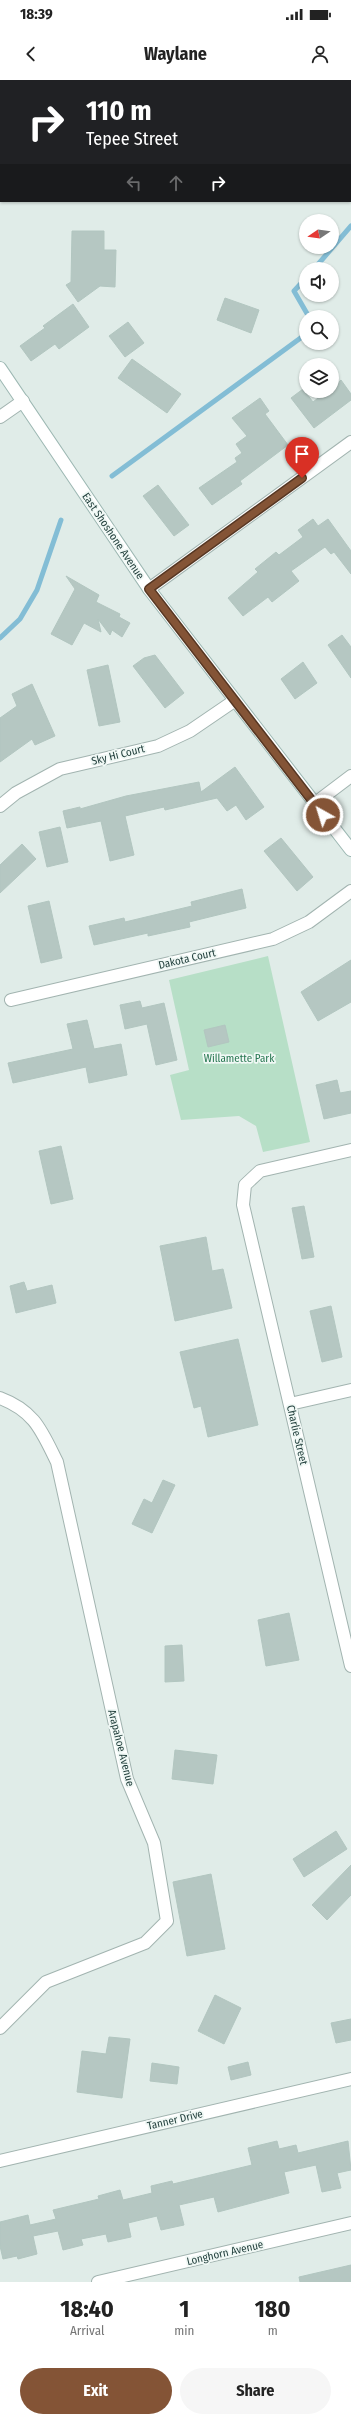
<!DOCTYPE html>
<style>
:root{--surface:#fff;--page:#f6f6f6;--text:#222;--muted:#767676;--accent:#845436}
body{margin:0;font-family:"Fira Sans Condensed",sans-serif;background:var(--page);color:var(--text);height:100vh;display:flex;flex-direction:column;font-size:15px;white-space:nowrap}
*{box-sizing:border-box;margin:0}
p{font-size:13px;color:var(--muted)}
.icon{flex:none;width:22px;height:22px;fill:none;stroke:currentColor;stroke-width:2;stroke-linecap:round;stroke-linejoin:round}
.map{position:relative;height:2202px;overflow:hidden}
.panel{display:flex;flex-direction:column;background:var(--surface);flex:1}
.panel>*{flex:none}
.top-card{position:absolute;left:0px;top:0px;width:351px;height:122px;box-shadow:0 1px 3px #0004;background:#202124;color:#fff;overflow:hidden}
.needle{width:26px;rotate:257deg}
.buttons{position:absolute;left:299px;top:134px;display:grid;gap:8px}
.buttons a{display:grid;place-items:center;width:40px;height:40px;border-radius:50%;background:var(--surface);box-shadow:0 1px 3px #0004;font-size:20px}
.pin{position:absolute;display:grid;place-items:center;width:34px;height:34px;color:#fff;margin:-41px -17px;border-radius:50% 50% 50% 0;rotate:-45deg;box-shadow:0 0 4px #0007}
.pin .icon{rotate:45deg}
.me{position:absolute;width:44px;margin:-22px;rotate:321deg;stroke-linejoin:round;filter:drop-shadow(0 0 3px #0008)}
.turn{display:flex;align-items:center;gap:14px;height:84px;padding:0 20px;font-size:18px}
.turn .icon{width:52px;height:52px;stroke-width:2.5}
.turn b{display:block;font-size:28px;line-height:34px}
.lanes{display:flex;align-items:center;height:38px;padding:0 20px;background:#0003;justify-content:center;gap:20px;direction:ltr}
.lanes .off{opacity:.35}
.eta{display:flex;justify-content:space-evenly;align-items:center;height:68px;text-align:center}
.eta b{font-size:24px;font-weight:700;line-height:28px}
.primary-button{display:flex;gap:8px;margin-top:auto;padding:8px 20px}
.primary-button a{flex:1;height:46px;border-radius:24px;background:var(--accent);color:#fff;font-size:16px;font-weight:700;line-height:46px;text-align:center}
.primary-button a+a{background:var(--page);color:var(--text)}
.status{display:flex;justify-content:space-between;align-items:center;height:28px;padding:0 20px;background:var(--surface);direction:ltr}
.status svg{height:11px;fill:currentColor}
header{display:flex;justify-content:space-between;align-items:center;height:52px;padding:0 20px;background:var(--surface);font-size:18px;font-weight:700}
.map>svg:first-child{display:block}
</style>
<div class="status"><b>18:39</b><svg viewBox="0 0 49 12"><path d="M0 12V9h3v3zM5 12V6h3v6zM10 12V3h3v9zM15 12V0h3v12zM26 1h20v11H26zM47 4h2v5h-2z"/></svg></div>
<header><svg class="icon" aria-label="back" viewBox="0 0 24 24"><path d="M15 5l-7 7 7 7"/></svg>Waylane<svg class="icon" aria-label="person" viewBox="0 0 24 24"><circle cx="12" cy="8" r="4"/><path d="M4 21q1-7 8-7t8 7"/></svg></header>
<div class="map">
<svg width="351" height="2202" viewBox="0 0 351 2202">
<rect width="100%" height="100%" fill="#e0ece8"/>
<!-- green -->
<path fill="#b7dfc7" d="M268,876L310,1062L263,1072L256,1046L239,1036L181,1040L170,995L189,990L169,900Z"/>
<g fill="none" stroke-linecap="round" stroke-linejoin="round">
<!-- stream -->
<path stroke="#83bdd5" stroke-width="5" d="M314,189L351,146
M306,198L294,211L309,237
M112,396L306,254
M0,558L20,539L37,510L61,440"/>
</g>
<!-- building -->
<path fill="#b5c7c2" stroke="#b2c6c0" d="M72,151H104V170H116L115,207L100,206L78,222L66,205L71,202Z
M225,218L259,230L251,253L217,240Z
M73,224L89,247L59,269L55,264L31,281L20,266L45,248L43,246Z
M128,242L144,263L125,277L109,256Z
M132,279L181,314L167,333L118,298Z
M341,300L351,314V320L314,348L291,318L303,309L313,322L327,311H332V308Z
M260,318L269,331L265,334L288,365L240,401L242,404L212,425L199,408L237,382L235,378L242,373L236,364L247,356L232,338Z
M158,405L189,445L174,456L143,416Z
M313,439L318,446L328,439L351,471V494L334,472L331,474L325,467L291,491L299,501L272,522L268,517L243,536L228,518L258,492L255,489L276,472L279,475L303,457L298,450Z
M66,496L99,515L96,522L120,534L119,537L130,543L122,557L112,550L110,555L98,539L101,552L84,543L72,565L51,554L75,509Z
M342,555L351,567V598L328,565Z
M155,575L184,613L165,628L133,586L144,578Z
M303,582L317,603L295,619L281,599Z
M108,585L120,642L99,646L87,590Z
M32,604L55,656L35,665L32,659L0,682V638L17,626L12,614Z
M235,687L264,727L246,740L236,725L227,731L217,718L165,730L164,727L125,736L134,775L110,781L101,741L67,748L63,731L80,727V729L126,716L199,702L201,712Z
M60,747L68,782L47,787L39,752Z
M281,758L313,797L297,811L264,771Z
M22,764L36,779L0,813V785Z
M242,809L246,828L189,842L190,847L148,856V853L94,865L89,846L124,838L125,842L192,826L191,822Z
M49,821L62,878L41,883L28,826Z
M351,880V922L318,941L301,912Z
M140,921L142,928L164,923L177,980L156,985L147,944L125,949L120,925Z
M87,940L94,969L121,964L127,995L89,1003L86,987L13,1003L8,983L73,969L67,944Z
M225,945L229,962L208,967L204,950Z
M337,1000L340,1013L351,1011V1033L324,1039L316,1005Z
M61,1066L73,1119L51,1124L39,1071Z
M304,1126L314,1177L302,1179L292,1128Z
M206,1157L212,1191L223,1189L232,1228L175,1241L160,1166Z
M24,1202L27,1211L52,1205L56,1223L16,1233L10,1206Z
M331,1226L342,1277L322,1282L310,1231Z
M238,1259L258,1345L208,1357L201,1326L194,1328L180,1272Z
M163,1400L175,1405L152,1453L132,1444L144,1419L152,1423Z
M289,1533L299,1580L266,1586L258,1540Z
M182,1565L184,1601L165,1602V1566Z
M175,1670L217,1675L213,1704L172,1699Z
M336,1751L347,1769L304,1797L293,1779Z
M351,1785V1815L327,1840L312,1825Z
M211,1794L225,1869L187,1876L173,1802Z
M215,1915L241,1928L224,1964L198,1951Z
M351,1939V1960L336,1963L331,1943Z
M109,1957L130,1959L122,2018L77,2012L82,1971L106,1974Z
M248,1982L251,1995L231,2000L228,1987Z
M152,1983L179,1987L177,2004L150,2001Z
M277,2061L279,2069L296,2065L298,2073L348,2061L351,2090L337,2093L341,2108L322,2112L316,2085L284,2092L289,2113L218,2132L214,2117L179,2125L184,2145L161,2150L157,2136L128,2143L131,2157L108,2162L106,2154L81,2159L83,2165L63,2170L58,2151L33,2156L37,2174L18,2179L17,2176L3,2179L0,2166V2142L28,2135L30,2145L56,2139L53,2130L99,2119L98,2116L120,2110L123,2120L152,2113L151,2106L172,2101L173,2104L252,2085L248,2068Z
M351,2185V2202H300L299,2197Z"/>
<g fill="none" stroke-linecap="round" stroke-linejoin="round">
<!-- street casing -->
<g stroke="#a2b4b0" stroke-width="14">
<path id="street" d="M148,0V1
M25,1L26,0
M0,19H1
M0,337L23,321
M149,509L351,362
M314,724L351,696
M0,726L16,713L60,689L158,666L190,651L234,621
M11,920L273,859L309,842L351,811
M351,1070L260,1091L245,1105L243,1125L351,1586
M0,1318C35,1331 42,1352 57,1382L127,1699L154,1763L167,1841L145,1863L46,1902L0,1948
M290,1324L351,1310
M0,2081L351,1999
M98,2202L351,2143"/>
</g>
<!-- secondary casing -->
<g stroke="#9db8b3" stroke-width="14">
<path id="secondary" d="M0,288L149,509L351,770"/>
</g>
<!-- street -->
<use href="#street" stroke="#fff" stroke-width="12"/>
<!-- secondary -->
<use href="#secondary" stroke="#fff" stroke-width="12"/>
</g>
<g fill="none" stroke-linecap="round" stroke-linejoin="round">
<!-- route casing -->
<g stroke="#563723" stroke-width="10">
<path id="route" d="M302,398L149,509L323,735"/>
</g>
<!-- route -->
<use href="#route" stroke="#845436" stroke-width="7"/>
</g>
<g text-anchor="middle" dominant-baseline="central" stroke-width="3.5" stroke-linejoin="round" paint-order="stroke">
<!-- street labels -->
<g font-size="11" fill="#1f3d3a" stroke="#f0f8f5">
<text transform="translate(113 456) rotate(56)">East Shoshone Avenue</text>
<text transform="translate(118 675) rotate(-14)">Sky Hi Court</text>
<text transform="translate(187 879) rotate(-13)">Dakota Court</text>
<text transform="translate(297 1355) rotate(77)">Charlie Street</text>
<text transform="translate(121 1668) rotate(76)">Arapahoe Avenue</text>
<text transform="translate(175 2040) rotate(-13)">Tanner Drive</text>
<text transform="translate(225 2173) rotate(-13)">Longhorn Avenue</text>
</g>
<!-- park labels -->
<g font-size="11" fill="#277751" stroke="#f0f8f5">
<text x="239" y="978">Willamette Park</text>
</g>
</g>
</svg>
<div class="buttons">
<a><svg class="needle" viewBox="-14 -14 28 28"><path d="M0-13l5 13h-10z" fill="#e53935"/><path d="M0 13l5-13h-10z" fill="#767676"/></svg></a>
<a><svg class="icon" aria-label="sound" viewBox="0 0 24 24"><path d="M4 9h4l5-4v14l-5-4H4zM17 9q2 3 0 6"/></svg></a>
<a><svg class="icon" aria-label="search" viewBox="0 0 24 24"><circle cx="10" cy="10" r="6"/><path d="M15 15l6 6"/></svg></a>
<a><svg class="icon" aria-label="layers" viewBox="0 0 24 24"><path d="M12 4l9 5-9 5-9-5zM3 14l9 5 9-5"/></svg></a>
</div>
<div class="pin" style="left:302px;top:398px;background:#d93025"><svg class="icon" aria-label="arrive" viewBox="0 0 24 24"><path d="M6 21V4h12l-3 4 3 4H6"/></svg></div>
<svg class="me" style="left:323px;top:735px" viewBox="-20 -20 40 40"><circle r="17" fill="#845436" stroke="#fff" stroke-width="3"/><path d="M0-11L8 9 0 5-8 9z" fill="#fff"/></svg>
<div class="top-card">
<div class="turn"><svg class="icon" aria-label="right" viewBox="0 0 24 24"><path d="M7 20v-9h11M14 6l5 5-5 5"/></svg><div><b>110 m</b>Tepee Street</div></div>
<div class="lanes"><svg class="icon off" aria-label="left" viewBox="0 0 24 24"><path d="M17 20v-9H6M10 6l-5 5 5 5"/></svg><svg class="icon off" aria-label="ahead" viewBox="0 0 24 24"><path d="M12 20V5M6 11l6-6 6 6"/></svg><svg class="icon" aria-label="right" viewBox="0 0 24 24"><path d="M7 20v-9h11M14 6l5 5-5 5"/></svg></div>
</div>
</div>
<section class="panel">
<div class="eta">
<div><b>18:40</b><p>Arrival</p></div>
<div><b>1</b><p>min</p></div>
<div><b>180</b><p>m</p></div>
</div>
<div class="primary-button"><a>Exit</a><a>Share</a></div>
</section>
